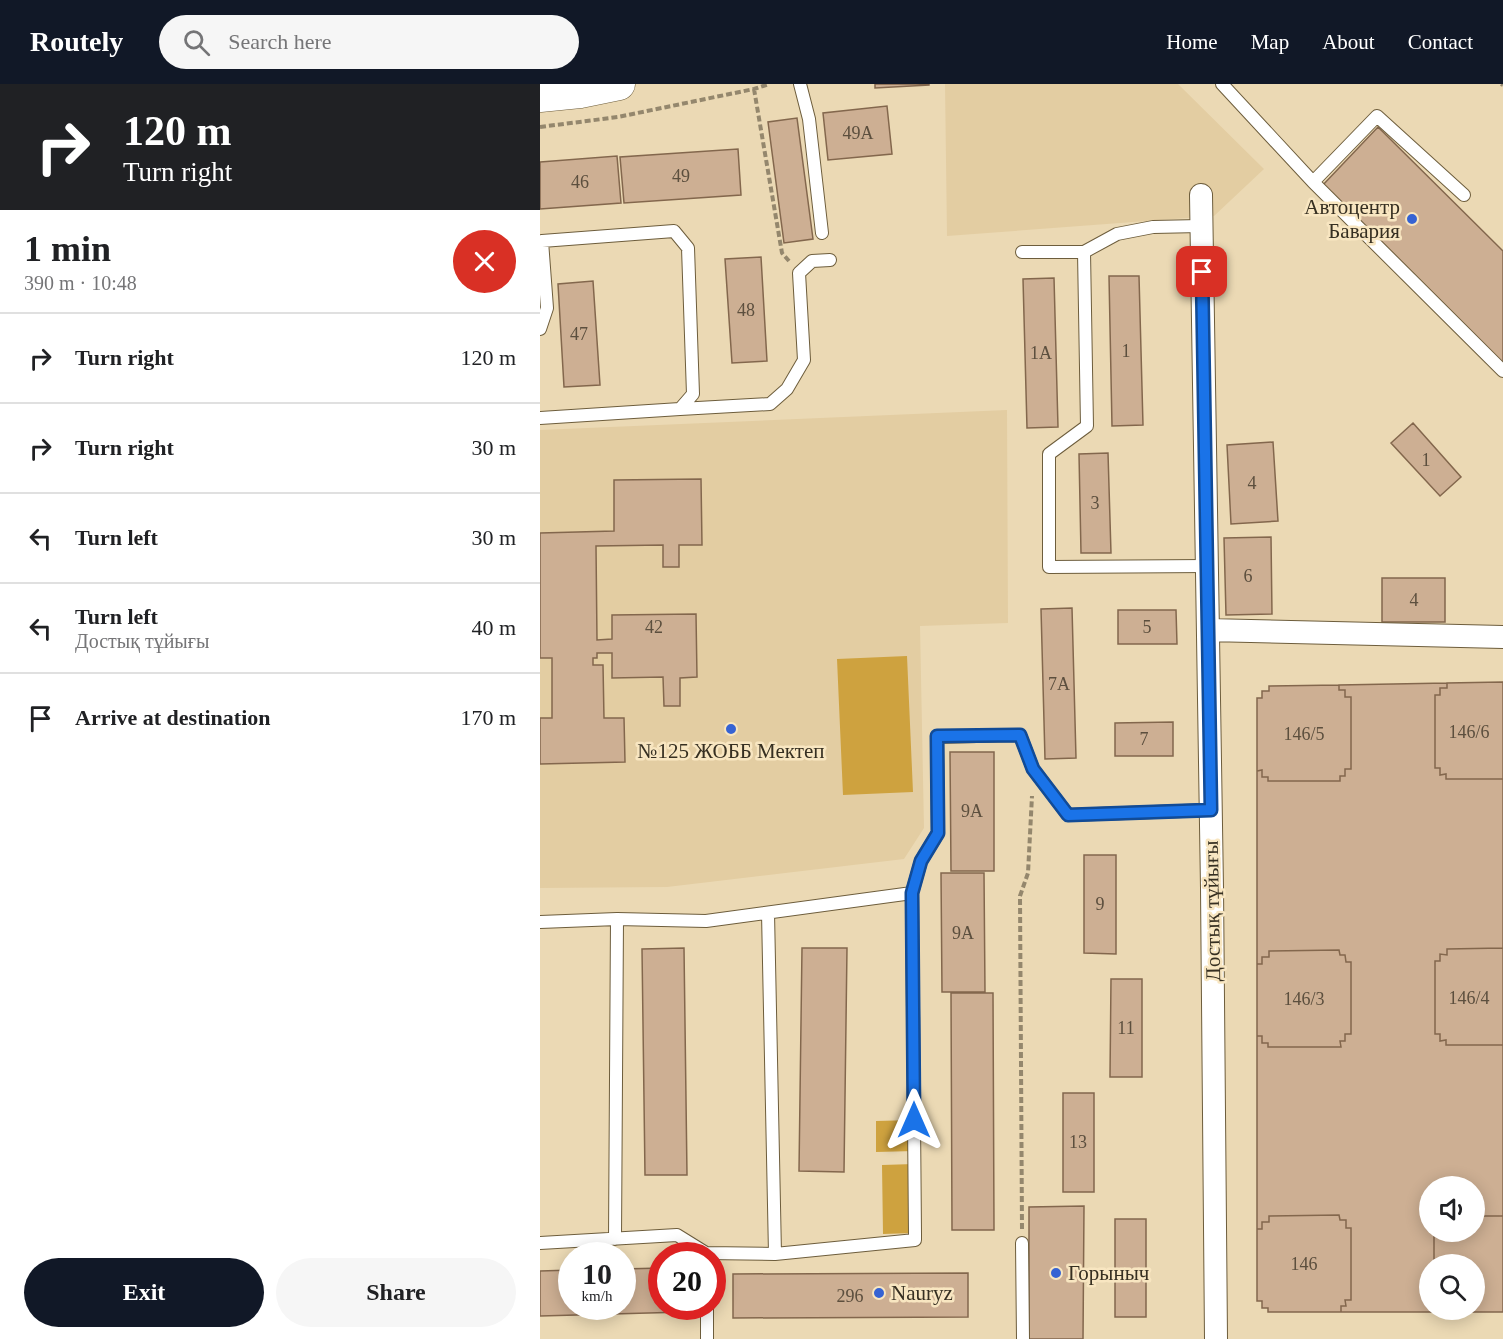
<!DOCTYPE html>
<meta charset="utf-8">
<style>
:root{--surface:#fff;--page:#f6f6f6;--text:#202124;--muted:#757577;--line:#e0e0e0;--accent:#111827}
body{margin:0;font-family:Georgia,serif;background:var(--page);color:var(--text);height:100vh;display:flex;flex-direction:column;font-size:22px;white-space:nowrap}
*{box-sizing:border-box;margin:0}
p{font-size:20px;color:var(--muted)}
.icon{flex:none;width:33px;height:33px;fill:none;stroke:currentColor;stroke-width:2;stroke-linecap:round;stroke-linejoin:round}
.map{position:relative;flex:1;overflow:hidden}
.side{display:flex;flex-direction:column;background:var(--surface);width:540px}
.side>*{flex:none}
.top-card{background:#202124;color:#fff;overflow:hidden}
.fabs{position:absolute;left:879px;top:1092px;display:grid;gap:12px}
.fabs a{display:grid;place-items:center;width:66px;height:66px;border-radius:50%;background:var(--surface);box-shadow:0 3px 15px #0003;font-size:30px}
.speed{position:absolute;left:18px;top:1158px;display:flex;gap:12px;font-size:30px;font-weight:700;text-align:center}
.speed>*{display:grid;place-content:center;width:78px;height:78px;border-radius:50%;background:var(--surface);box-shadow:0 3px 15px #0003;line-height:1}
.speed small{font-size:15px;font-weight:400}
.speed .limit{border:9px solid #d22;background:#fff;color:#111}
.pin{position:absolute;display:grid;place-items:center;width:51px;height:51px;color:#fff;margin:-26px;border-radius:12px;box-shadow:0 3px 9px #0006}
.me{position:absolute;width:66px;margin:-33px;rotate:0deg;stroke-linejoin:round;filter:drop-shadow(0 0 4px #0008)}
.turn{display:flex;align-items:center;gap:21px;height:126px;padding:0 24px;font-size:27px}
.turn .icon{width:78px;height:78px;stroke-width:2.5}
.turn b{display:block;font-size:42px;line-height:51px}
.round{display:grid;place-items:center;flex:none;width:63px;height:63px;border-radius:32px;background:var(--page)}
.summary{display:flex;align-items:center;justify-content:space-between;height:102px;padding:0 24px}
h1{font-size:36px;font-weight:800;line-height:45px}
.cta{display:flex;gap:12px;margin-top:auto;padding:12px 24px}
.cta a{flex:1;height:69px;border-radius:36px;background:var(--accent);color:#fff;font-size:24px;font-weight:800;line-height:69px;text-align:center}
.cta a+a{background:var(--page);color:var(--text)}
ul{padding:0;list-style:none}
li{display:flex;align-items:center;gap:18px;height:90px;padding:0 24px;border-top:2px solid var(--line)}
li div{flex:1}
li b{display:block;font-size:22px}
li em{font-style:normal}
header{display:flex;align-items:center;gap:36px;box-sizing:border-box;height:84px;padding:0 30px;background:var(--accent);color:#fff}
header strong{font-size:28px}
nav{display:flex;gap:33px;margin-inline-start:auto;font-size:21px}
.search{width:420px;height:54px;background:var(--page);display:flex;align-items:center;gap:15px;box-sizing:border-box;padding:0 21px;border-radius:33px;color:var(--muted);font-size:22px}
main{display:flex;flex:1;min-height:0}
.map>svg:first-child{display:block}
</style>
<header>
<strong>Routely</strong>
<div class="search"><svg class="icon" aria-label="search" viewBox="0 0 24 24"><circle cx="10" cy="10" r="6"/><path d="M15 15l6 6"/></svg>Search here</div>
<nav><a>Home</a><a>Map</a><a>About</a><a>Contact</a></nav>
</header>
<main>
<section class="side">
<div class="top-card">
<div class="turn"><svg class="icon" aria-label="right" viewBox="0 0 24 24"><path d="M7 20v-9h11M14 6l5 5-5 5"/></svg><div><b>120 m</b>Turn right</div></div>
</div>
<div class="summary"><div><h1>1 min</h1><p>390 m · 10:48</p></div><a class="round" style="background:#d93025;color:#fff"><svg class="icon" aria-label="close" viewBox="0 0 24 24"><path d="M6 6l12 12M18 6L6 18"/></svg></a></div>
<ul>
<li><svg class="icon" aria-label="right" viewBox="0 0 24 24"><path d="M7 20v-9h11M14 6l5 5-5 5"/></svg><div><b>Turn right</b></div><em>120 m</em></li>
<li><svg class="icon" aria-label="right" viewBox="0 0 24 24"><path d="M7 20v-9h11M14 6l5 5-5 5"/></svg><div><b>Turn right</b></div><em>30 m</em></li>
<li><svg class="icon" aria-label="left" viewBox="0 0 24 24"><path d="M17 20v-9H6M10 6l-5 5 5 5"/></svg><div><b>Turn left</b></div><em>30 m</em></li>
<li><svg class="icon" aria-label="left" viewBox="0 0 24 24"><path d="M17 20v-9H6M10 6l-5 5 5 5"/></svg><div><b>Turn left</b><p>Достық тұйығы</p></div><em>40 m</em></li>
<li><svg class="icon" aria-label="arrive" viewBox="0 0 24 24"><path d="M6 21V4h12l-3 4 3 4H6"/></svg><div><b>Arrive at destination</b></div><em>170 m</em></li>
</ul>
<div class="cta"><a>Exit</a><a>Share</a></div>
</section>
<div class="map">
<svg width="963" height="1255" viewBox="0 0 963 1255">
<rect width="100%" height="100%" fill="#ebd9b4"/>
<!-- built -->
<path fill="#e3cda2" d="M405,0H638L724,85L674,132L407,152Z
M467,326L468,539L380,542L384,744L364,775L127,803L0,804V346Z"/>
<!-- green -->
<path fill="#cea23f" d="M367,572L373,708L303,711L297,575Z
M374,1036V1067L336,1068V1037Z
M374,1080L375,1149L343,1150L342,1081Z"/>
<!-- building -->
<path fill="#cdaf93" stroke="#83674d" stroke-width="1.5" d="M335,0H389V1L335,4Z
M347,22L352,70L288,76L283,29Z
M257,34L273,155L244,159L228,38Z
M838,43L963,167V283L781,103Z
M198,65L201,111L84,119L80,73Z
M77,72L81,119L0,125V78Z
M221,173L227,277L192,279L185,175Z
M569,192H599L603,341L572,342Z
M514,194L518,343L487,344L483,195Z
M53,197L60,301L24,303L18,200Z
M873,339L921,393L900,412L851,359Z
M733,358L738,437L691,440L687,361Z
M568,369L571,469H541L539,370Z
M161,395L162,461H139V483H123V461L56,462L57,556L72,555V531L156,530L157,593L140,594V622H124L123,593L72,594V569H57V574H53V581H63L64,634H84L85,678L0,680V634H12V574H0V449L74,447V396Z
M731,453L732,530L686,531L684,454Z
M842,494H905V538H842Z
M532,524L536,674L505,675L501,525Z
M578,526H636L637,560H578Z
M963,598V695H906V690L900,691V684H895V611H900V604H907V599Z
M907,599V604H900V611H895V684H900V691L906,690V695H963V864L907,865V871L900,870V877H895V950H900V957L906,956V961H963V1132H934V1102H890V1148H894V1180H890V1226H905V1228H801V1222H806L805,1216H811V1144H806V1136H800L799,1131L729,1132V1138H722V1145H717V952H722V959H728V963H801L800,957H805V950H811V878H806L805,871H800L799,866L729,867V873H722V880H717V687L722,686V693H728V697H800V692H805V685H811V613H805V606H799V601Z
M799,601V606H805V613H811V685H805V692H800V697H728V693H722V686L717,687V614H722V607H729V602Z
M633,638V672H575V639Z
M410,668H454V787H411Z
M544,771H576V870L544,869Z
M401,789H444L445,908H402Z
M144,864L147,1091H105L102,865Z
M262,864H307L304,1088L259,1087Z
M963,864V961H906V956L900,957V950H895V877H900V870L907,871V865Z
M799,866L800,871H805L806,878H811V950H805V957H800L801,963H728V959H722V952H717V880H722V873H729V867Z
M571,895H602V993H570Z
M411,909H453L454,1146H412Z
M523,1009H554V1108H523Z
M544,1122L543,1255H489V1123Z
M799,1131L800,1136H806V1144H811V1216H805L806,1222H801V1228H728V1224H722V1217H717V1145H722V1138H729V1132Z
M934,1132H963V1228H905V1226H934V1180H894V1148H934Z
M575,1135H606V1233H575Z
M122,1184V1222H143L144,1228L0,1232V1187L32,1186V1222H82V1185Z
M428,1189V1233L193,1234V1190Z"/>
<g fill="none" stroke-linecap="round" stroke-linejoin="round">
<!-- service casing -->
<g stroke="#6d5d3c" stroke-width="14">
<path id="service" d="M260,0L269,35L282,149
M682,0L773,98L837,32L924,111
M773,98L963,287
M482,168H544L577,150L613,143L660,142
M544,168L547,342L509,370V483L668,482
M0,245L7,224L2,157L134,147L148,164L153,310L140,325L0,334
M140,325L230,320L247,305L264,276L259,189L272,177L290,176
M372,809L381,777L398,749L397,653L480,651L493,685L528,731L671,726
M228,829L235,1170
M0,838L77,835L166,837L372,809L375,1149V1156L235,1170L166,1169L137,1151L0,1159
M75,1155L77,835
M482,1159L483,1255
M167,1222V1255"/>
</g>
<!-- minor casing -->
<g stroke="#6d5d3c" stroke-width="24">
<path id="minor" d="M661,111L672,804L676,1255
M668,546L963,553"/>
</g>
<!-- secondary casing -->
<g stroke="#6d5d3c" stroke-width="33">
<path id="secondary" d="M0,12L40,8L79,0"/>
</g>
<!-- path -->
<path stroke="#94876d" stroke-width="4" stroke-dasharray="6 3" stroke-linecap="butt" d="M961,0L963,1
M214,5L242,169L249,177
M0,43L78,33L214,5L229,0
M482,1145L480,812L488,789L492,712"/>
<!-- service -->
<use href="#service" stroke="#fff" stroke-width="12"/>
<!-- minor -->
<use href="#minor" stroke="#fff" stroke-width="22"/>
<!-- secondary -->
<use href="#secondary" stroke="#fff" stroke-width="32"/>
</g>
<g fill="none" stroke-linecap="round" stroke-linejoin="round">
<!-- route casing -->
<g stroke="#114b97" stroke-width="15">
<path id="route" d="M374,1036L372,809L381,777L398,749L397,652L480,651L493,685L528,731L671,726L662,188"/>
</g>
<!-- route -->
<use href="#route" stroke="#1a73e8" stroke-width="10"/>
</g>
<!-- markers -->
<g fill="#3663d3" stroke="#f8e6c1" stroke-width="2">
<circle cx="872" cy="135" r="6"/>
<circle cx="191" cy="645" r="6"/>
<circle cx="516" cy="1189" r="6"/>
<circle cx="339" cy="1209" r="6"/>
</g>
<g text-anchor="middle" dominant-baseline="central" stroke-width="5" stroke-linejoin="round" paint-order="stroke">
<!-- number labels -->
<g font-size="18" fill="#5c4f3e">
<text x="318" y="49">49А</text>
<text x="141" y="92">49</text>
<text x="40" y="98">46</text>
<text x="206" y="226">48</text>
<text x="39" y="250">47</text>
<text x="586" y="267">1</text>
<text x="501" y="269">1А</text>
<text x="886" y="376">1</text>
<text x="712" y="399">4</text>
<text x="555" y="419">3</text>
<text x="708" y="492">6</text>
<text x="874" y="516">4</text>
<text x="114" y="543">42</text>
<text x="607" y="543">5</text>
<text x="519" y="600">7А</text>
<text x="929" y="648">146/6</text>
<text x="764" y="650">146/5</text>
<text x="604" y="655">7</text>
<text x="432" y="727">9А</text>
<text x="560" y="820">9</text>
<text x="423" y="849">9А</text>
<text x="929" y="914">146/4</text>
<text x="764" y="915">146/3</text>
<text x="586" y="944">11</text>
<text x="538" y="1058">13</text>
<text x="764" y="1180">146</text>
<text x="310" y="1212">296</text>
</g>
<!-- poi labels -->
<g font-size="21" fill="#362f21" stroke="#f8e6c1" text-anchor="start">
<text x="860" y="123" text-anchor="end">Автоцентр<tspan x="860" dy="24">Бавария</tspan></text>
<text x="191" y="667" text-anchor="middle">№125 ЖОББ Мектеп</text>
<text x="528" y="1189">Горыныч</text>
<text x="351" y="1209">Nauryz</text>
</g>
<!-- street labels -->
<g font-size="21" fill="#362f21" stroke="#f8e6c1">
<text transform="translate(672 827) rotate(-91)">Достық тұйығы</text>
</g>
</g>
</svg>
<div class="fabs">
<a><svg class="icon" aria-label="sound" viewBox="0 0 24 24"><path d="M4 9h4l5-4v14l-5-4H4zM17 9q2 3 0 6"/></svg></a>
<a><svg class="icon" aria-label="search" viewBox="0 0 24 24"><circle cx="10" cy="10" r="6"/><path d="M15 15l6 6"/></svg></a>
</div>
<div class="speed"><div>10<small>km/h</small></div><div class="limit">20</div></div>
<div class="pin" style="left:662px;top:188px;background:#d93025"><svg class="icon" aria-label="arrive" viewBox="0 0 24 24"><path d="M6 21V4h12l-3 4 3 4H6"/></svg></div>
<svg class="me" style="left:374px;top:1036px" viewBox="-20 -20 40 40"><path d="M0-17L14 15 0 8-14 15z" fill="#1a73e8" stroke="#fff" stroke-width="4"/></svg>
</div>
</main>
